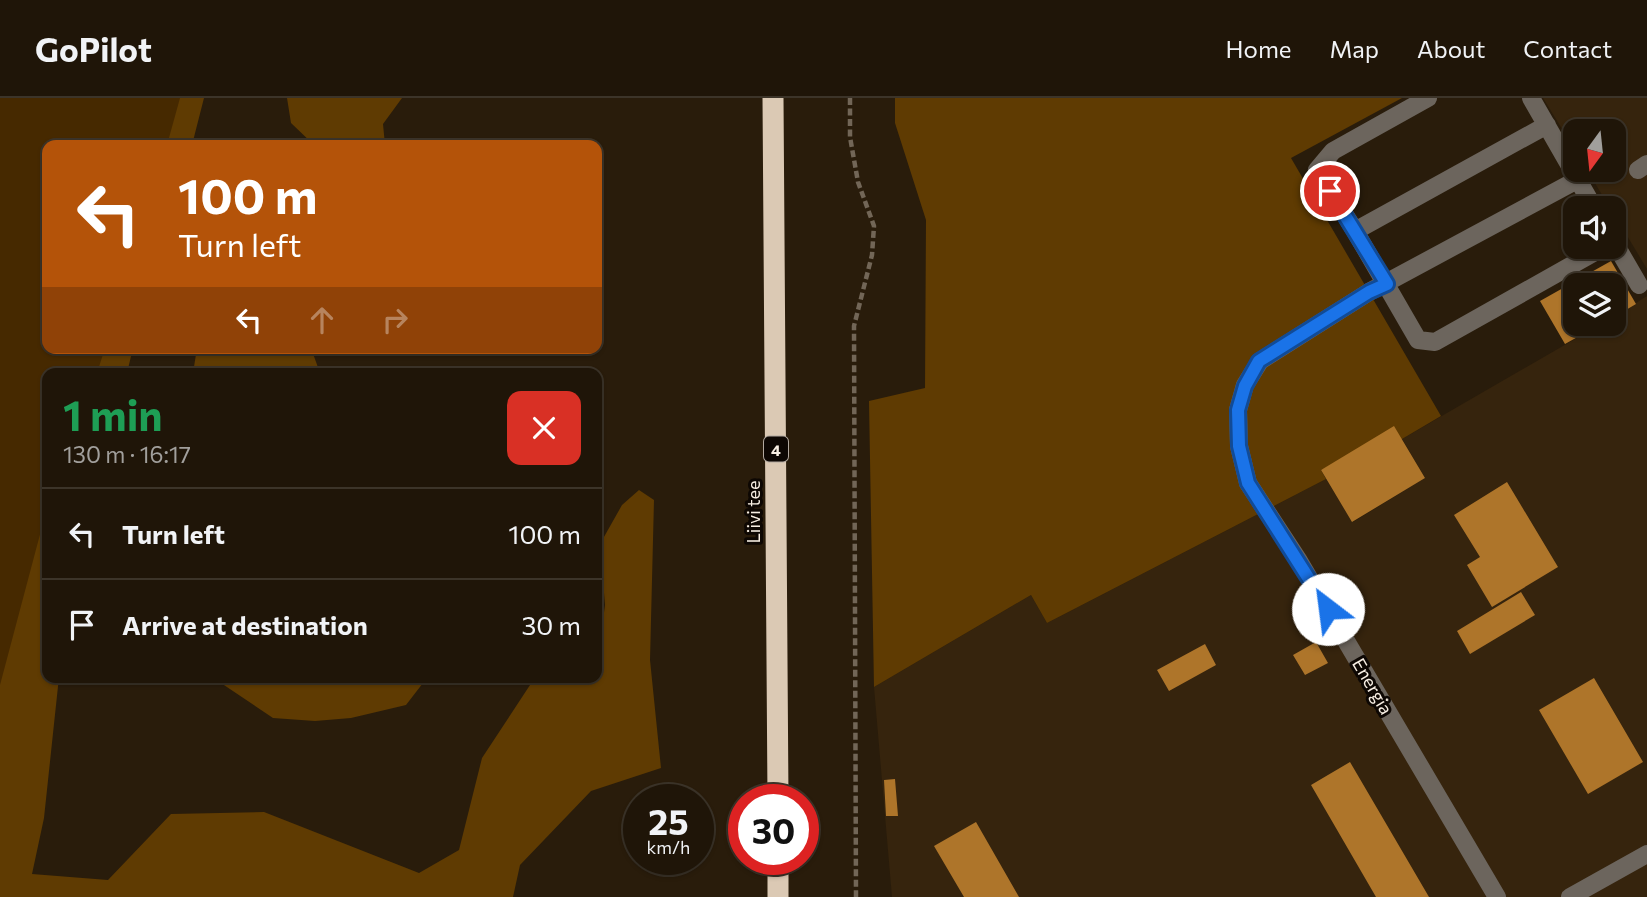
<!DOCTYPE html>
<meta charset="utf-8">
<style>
:root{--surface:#1f1508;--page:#2c2216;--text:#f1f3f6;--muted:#a19f9c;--line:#3c3429}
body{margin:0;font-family:Commissioner,sans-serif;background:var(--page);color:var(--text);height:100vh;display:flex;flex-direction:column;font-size:26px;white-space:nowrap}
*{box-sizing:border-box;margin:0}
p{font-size:23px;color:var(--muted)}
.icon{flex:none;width:38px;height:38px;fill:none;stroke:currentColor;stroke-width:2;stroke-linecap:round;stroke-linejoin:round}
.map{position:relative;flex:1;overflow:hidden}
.drawer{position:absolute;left:42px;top:270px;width:560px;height:315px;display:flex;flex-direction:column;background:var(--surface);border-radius:14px;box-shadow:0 2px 5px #0004,0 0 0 2px var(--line)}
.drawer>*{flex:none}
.banner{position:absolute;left:42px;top:42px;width:560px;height:214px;border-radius:14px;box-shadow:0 2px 5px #0004,0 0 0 2px var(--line);background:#b45309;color:#fff;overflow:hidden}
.needle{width:46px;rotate:195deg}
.fabs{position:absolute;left:1563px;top:21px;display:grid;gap:14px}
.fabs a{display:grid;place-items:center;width:63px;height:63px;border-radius:14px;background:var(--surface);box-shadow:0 2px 5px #0004,0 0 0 2px var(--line);font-size:35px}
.speed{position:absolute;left:623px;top:686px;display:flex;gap:14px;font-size:35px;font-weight:700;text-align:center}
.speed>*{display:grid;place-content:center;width:91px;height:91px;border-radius:50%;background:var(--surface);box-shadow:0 2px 5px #0004,0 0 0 2px var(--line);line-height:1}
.speed small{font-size:18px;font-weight:400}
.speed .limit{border:10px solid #d22;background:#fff;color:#111}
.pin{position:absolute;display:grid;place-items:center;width:60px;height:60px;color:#fff;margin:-30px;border:4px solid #fff;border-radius:50%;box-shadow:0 2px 7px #0007}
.me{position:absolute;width:77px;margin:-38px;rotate:330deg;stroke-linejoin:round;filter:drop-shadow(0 0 5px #0008)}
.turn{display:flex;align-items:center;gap:24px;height:147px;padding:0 21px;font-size:32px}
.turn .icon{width:91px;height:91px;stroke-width:2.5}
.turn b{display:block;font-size:49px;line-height:60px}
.lanes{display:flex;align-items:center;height:66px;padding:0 21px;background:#0003;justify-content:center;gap:35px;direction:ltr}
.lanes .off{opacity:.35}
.round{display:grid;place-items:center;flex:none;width:74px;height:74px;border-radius:14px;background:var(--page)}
.headline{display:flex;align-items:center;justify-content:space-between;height:119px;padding:0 21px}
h1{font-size:42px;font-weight:700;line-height:52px;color:#1e9e55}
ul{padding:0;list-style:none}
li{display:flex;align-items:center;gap:21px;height:91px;padding:0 21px;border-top:2px solid var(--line)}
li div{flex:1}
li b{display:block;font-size:26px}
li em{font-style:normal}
header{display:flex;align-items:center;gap:42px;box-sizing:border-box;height:98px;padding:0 35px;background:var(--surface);border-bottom:2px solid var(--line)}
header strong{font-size:33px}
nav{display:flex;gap:38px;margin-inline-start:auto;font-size:24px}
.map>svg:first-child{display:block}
</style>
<header>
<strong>GoPilot</strong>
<nav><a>Home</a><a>Map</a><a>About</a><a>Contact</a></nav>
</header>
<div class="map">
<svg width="1647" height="799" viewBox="0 0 1647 799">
<rect width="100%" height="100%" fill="#291c0b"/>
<!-- built -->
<path fill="#36240d" d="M1543,0H1647V171L1614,116V110H1610L1587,72H1614V33H1575V52Z
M1647,198V799H892L874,589L1031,497L1047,525L1326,381L1353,424L1425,380L1402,341L1601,226H1614V219Z"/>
<!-- green -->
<path fill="#5f3b02" d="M151,0H204L192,47H137Z
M287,0H402L383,26L385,47H314L291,25Z
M895,0H1402L1291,60L1441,318L1402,341L1321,372L1326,381L1047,525L1031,497L874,589L869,303L925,290L926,122L895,25Z
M78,250H133L127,275H71Z
M197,250H311L320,275H193Z
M47,358V579H59L44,720L32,776L108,782L171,716L264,714L419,775L459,752L482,660L530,587L532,579H597V544L601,537L605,507L600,446L622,407L639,392L654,402L650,562L661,670L591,693L520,767L513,799H0V521Z
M212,579H419L423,585L406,607L351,620L315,623L273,620Z"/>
<!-- water -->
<path fill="#462900" d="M0,0H180L167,47H47V250H105L97,275H47V410L0,587Z"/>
<!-- building -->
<path fill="#ae752a" d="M1611,163L1636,206L1614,219V187H1575V226H1601L1565,246L1540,203Z
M1394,328L1425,380L1352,424L1321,372Z
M1507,384L1558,469L1492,509L1467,467L1480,459L1454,417Z
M1521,494L1535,517L1470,556L1457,533Z
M1316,544L1328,565L1305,577L1293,557Z
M1205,546L1216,567L1169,593L1157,572Z
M1594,580L1643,664L1588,696L1539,612Z
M1350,664L1429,799H1376L1311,687Z
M895,681L898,718H886L884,682Z
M976,724L1019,799H964L934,748Z"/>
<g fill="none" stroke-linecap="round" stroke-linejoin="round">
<!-- path -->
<path stroke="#726657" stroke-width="4.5" stroke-dasharray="7 3.5" stroke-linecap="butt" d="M850,0V39L858,84L874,128L872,157L854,228L856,799"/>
<!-- minor -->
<path stroke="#6c655d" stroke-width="18" d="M1428,0L1333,53L1317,72L1355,133L1418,242L1435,244L1604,149
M1531,0L1594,110
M1638,72L1647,66
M1355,133L1547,27
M1614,144L1639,187
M1497,799L1299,463L1248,385L1239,348L1238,312L1245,287L1260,263L1369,194L1577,82
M1570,799L1647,756"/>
<!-- highway -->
<path stroke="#dbc9b4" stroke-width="21" d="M773,0L778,702
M778,761V799"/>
</g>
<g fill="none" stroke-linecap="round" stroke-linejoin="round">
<!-- route casing -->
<g stroke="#114b97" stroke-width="18">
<path id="route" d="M1328,511L1248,385L1239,348L1238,312L1245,288L1259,263L1369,194L1387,186L1330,93"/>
</g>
<!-- route -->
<use href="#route" stroke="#1a73e8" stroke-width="12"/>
</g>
<g text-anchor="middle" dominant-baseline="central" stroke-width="6" stroke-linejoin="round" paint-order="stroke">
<!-- shield labels -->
<rect fill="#0d0703" stroke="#b2a9a0" stroke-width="2" x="764" y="338.5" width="24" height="25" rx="5"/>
<g font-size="16" font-weight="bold" fill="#f8efe4">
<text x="776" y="351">4</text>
</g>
<!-- street labels -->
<g font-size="18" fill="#f8efe4" stroke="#0d0703">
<text transform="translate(753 414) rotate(-90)">Liivi tee</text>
<text transform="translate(1373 588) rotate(60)">Energia</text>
</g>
</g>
</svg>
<div class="fabs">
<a><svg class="needle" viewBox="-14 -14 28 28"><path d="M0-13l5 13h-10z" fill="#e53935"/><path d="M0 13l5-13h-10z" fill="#a19f9c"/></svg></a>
<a><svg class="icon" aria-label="sound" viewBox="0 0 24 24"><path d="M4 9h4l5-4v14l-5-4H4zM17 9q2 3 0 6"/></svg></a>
<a><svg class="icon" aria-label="layers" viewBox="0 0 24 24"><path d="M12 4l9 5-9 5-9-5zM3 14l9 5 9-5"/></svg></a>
</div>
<div class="speed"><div>25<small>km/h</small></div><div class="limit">30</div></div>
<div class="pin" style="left:1330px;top:93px;background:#d93025"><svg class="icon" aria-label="arrive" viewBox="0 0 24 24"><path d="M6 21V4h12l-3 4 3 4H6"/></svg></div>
<svg class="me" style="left:1328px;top:511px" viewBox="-20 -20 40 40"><circle r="19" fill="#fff"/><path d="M0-13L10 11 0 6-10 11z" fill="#1a73e8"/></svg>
<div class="banner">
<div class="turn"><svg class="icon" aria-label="left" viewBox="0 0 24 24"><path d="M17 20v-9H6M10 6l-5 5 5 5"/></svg><div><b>100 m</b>Turn left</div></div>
<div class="lanes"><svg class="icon" aria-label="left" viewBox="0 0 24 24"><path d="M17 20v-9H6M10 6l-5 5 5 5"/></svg><svg class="icon off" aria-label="ahead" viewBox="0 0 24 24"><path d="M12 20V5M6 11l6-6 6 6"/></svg><svg class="icon off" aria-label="right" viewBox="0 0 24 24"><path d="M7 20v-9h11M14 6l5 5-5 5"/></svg></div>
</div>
<section class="drawer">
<div class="headline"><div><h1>1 min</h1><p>130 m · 16:17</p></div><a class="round" style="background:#d93025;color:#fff"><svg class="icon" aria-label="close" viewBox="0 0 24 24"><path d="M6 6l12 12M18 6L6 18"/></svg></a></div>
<ul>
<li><svg class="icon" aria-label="left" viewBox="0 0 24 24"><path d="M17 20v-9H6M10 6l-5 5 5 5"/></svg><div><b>Turn left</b></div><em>100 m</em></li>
<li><svg class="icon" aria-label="arrive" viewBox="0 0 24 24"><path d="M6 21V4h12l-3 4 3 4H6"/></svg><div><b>Arrive at destination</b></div><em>30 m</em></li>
</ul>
</section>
</div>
